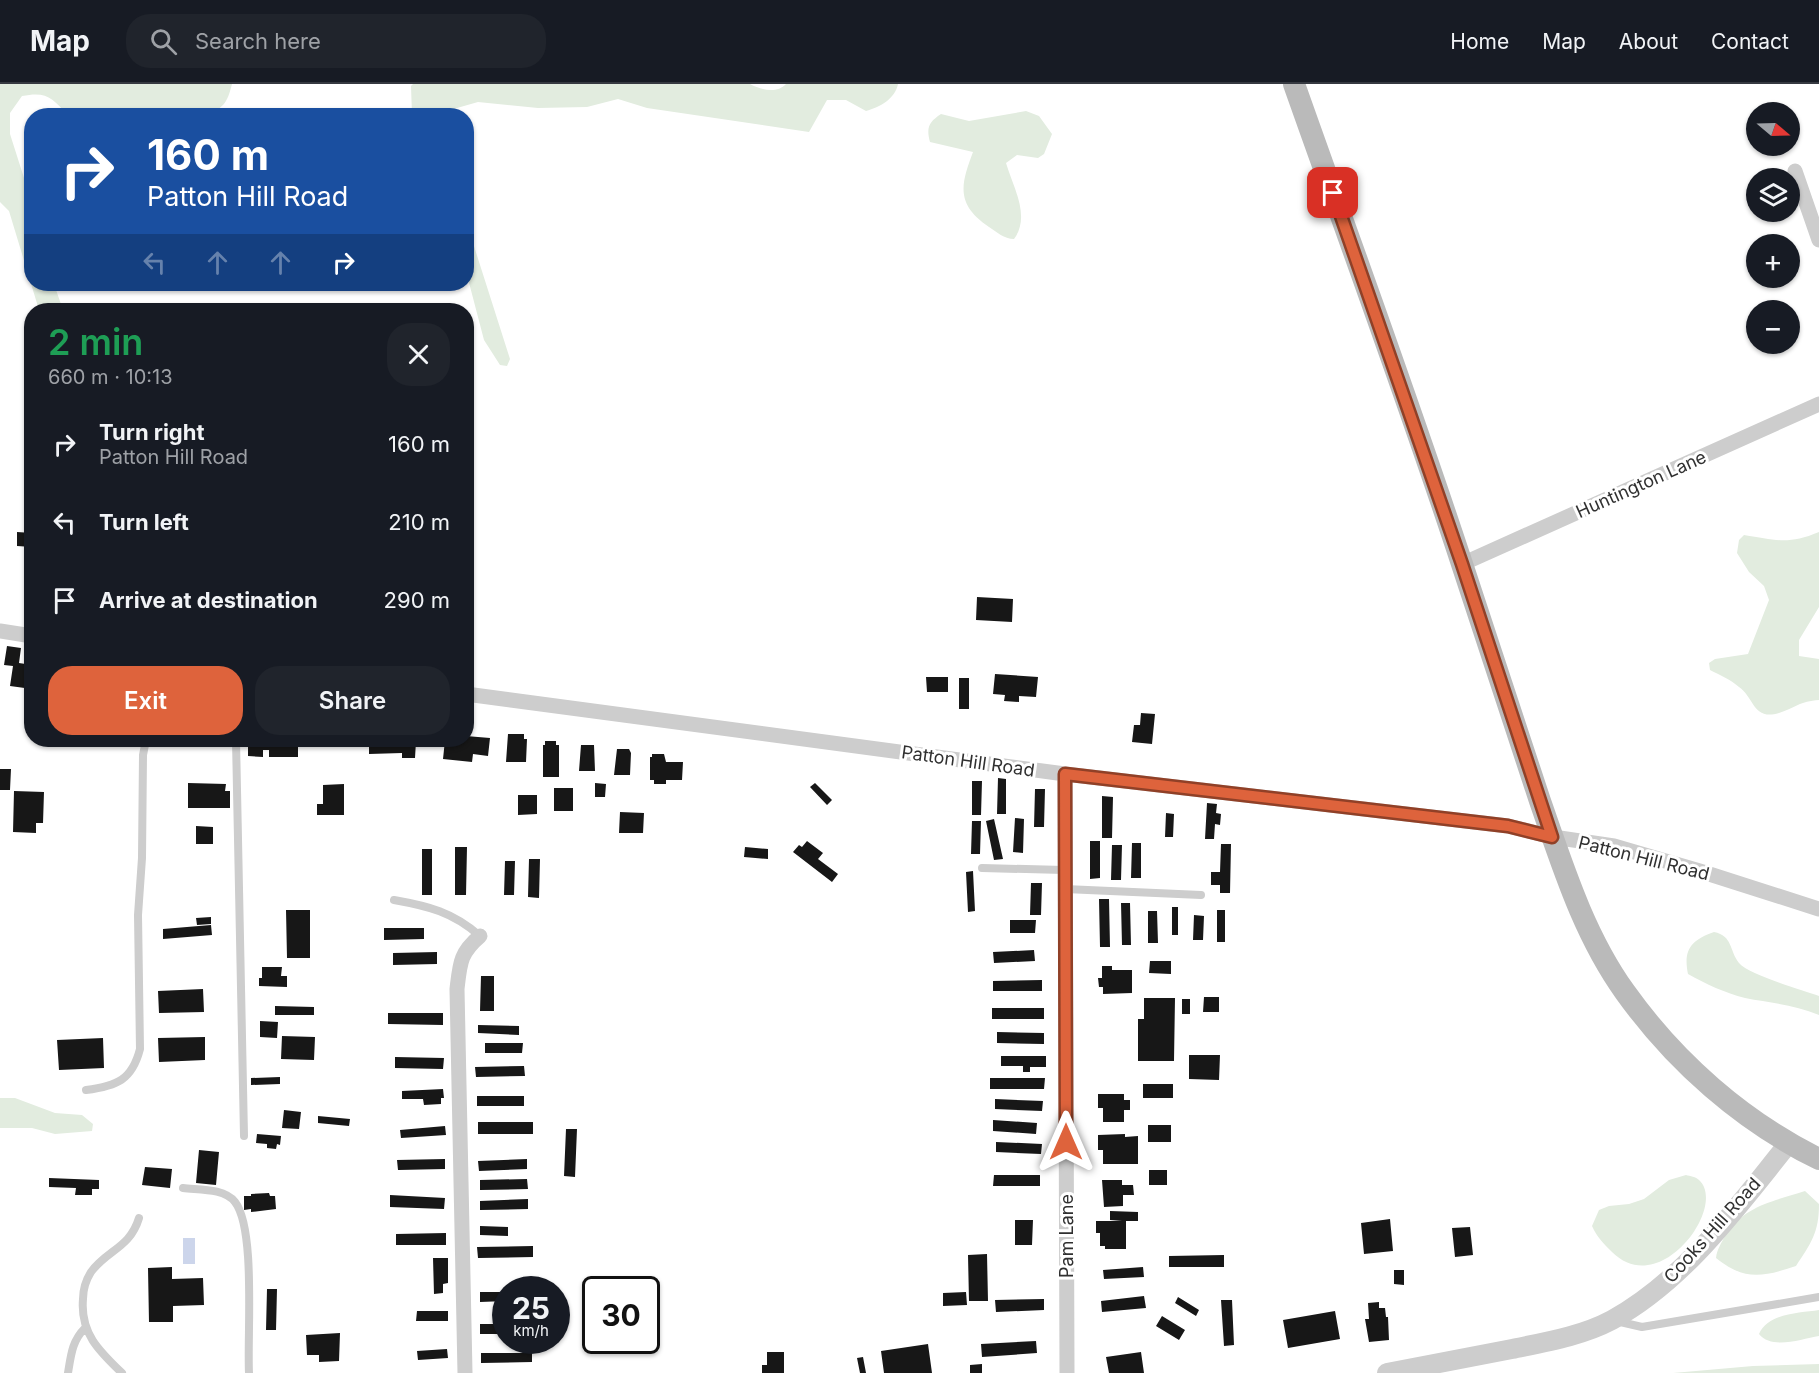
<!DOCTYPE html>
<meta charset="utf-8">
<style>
:root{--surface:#171b24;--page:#20242c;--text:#f1f3f6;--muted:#9ea1a6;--line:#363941;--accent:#de633c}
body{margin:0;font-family:Inter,sans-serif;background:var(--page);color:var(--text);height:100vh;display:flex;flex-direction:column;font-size:22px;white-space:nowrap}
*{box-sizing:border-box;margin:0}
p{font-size:20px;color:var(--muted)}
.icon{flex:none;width:33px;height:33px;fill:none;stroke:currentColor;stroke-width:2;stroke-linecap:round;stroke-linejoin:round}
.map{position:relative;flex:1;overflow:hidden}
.side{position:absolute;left:24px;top:219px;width:450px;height:444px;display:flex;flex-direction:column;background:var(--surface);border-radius:24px;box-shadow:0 2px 4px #0004}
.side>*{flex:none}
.guide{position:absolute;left:24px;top:24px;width:450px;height:183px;border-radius:24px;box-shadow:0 2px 4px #0004;background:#1a4fa0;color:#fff;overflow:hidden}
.needle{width:39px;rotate:109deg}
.fabs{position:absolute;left:1746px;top:18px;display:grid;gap:12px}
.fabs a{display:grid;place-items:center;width:54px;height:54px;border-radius:50%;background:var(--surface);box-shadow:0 2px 4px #0004;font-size:30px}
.speed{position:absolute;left:492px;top:1192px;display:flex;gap:12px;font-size:30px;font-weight:700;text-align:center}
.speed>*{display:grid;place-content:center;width:78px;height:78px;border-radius:50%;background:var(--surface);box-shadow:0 2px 4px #0004;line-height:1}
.speed small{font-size:15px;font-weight:400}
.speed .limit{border:3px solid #111;border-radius:9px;background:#fff;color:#111}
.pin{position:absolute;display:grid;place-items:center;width:51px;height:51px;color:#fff;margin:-26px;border-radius:12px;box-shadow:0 3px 9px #0006}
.me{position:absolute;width:66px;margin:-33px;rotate:0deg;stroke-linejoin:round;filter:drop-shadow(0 0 4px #0008)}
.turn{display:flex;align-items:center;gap:21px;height:126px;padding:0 24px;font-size:27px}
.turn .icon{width:78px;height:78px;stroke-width:2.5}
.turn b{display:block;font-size:42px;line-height:51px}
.lanes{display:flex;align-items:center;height:57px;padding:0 24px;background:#0003;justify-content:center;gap:30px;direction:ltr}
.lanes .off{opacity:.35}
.round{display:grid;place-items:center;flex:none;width:63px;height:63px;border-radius:24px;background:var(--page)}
.head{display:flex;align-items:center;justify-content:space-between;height:102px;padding:0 24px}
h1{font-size:36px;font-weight:600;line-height:45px;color:#1e9e55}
.primary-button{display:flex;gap:12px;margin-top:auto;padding:12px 24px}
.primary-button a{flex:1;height:69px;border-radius:24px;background:var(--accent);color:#fff;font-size:24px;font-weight:600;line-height:69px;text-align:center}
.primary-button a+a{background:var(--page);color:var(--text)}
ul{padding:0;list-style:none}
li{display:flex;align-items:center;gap:18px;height:78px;padding:0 24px}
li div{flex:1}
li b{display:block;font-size:22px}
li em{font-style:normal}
header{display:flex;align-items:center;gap:36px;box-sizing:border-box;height:84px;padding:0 30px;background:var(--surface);border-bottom:2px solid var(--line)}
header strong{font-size:28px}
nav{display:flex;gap:33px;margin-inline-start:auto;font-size:21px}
.search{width:420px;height:54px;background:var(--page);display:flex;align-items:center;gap:15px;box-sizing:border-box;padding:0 21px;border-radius:24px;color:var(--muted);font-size:22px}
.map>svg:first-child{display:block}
</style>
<header>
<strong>Map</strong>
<div class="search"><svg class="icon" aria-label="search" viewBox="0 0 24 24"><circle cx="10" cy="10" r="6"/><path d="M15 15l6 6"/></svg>Search here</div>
<nav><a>Home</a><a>Map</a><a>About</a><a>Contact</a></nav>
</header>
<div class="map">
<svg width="1819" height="1289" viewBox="0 0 1819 1289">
<rect width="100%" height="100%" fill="#fff"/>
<!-- green -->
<path fill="#e2ecdf" d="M0,0H232C227,20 223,25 204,31H68C52,14 47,7 22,12L10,29V50L31,116L32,200H54L63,226H39L9,127L0,118Z
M413,0H750C761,6 777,10 786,0H898C895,15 880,23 866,27L846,16H827L809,48L647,24L618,15L587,23L538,24L478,18L450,26L447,31H412L411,2Z
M1026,27L1039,32L1052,50L1044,70L1038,74L1017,71L1006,79C1013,103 1031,132 1014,155C1004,155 997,148 989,143C955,120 961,100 973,68L930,58C926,43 929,38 941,30L969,37Z
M466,137L510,275L507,282L500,281L484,256L467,191Z
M1819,448V523L1799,556V572L1819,575V616C1800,617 1795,624 1779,629C1753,637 1754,613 1739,603C1731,596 1720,591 1710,586L1709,579L1715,575L1748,570L1769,516L1764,502L1749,488L1737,469L1739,456L1744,451C1776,456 1788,461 1819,448Z
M1714,848C1733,852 1729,866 1739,879C1749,891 1803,906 1819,912V931C1795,921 1771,919 1745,914C1725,909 1706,900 1688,890C1683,866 1691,856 1714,848Z
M0,1014H15L55,1029L82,1031L93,1040L92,1047L55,1050L32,1044H0Z
M1686,1091C1690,1092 1696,1093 1699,1096C1728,1122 1660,1216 1612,1168C1603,1159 1597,1153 1592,1142L1599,1126L1609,1122L1629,1120L1644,1115L1669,1096Z
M1805,1107L1819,1120C1819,1149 1811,1159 1796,1182C1762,1193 1745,1197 1716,1174C1717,1165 1721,1160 1725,1152C1745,1121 1772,1118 1805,1107Z
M1819,1226V1252C1801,1255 1772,1266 1759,1250C1768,1229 1800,1229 1819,1226Z
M1819,1280V1289H1673L1753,1282Z"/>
<!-- water -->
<path fill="#ccd5eb" d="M183,1154H195V1180H183Z"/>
<!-- building -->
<path fill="#171717" d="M17,448L32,449V463L17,462Z
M977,513L1013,515L1012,538L976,536Z
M7,562L21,564L19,579L32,581V605L10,602L13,582L4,581Z
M995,590L1038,593L1036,613L1019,612V618L1004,617L1005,611L993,610Z
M926,593H948V608H927Z
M959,594H969V625H959Z
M1141,629L1155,630L1152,660L1132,658L1134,641H1140Z
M508,650H524V655H527L526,678H506Z
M466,652L490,654L488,672L473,670L472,678L443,675L445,656H466Z
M248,656H298V673H269V666H263V673L248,672Z
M369,656H397V661H402V657H416L415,674H402V669L369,670Z
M545,657H556V661H559V693H543V661H545Z
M581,661H594L595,687H579Z
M617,665H629L631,669L630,691H614Z
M652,670H664L666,678H683L682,696H666V700H654V696H650V673H652Z
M0,685H11L10,706H0Z
M998,694L1006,695V730H997Z
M972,697H982L981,731H972Z
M188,699L226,700L225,707H230V724H188Z
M595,699L606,700L605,713H595Z
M815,699L832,716L827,721L810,703Z
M344,700V731H317V720H323V701Z
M554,704H573V727H554Z
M1035,705H1045L1044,743H1034Z
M14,707L44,708L43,739H36V749L13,748Z
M518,711H537V730L518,731Z
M1102,712L1113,713L1112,754H1102Z
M1207,719L1217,720L1216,729L1221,730L1220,741L1215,740L1214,755H1205Z
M620,728L644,729L643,749H619Z
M1166,729L1174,730L1173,753H1165Z
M1015,734L1024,735L1023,769L1013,768Z
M994,735L1003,775L994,776L986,737Z
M972,737H981L980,770H971Z
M196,742L213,743V760H196Z
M807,757L823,769L818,775L838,790L832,798L793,768L799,761L802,763Z
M1090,757H1100V794L1090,795Z
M1132,759H1141V794H1131Z
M1221,760H1231L1230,809H1220V801H1211V788H1220Z
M1112,761H1122L1121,796H1111Z
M455,763H467L466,811H455Z
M745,763L768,765V775L744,773Z
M422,765H432V811H422Z
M529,775H540L539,814L528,813Z
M505,777H515L514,811H504Z
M973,787L975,827L968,828L966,788Z
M1031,799H1042L1041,831H1030Z
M1099,815H1109L1110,863H1100Z
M1121,819H1130L1131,861H1122Z
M1172,823H1178V851H1172Z
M286,826H310V874H287Z
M1217,826H1225V858H1217Z
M1148,827H1157L1158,859H1148Z
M1194,831L1204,832L1203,856H1193Z
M211,833V840L197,841L196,834Z
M1010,836H1036L1035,849H1010Z
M211,841L212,851L163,855V845Z
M384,844H424V855L384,856Z
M1034,866L1035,877L994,879L993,868Z
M437,868V880L393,881V869Z
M1150,877H1171V890L1149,889Z
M1102,882H1112V886H1132V909L1103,910V903H1099L1098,894H1102Z
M262,883H282L281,892H287V903L259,902V894H262Z
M481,892H494V927H480Z
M1042,896V907H993V897Z
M203,905L204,928L159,929L158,907Z
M1204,913H1219V928H1203Z
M1144,914H1175L1174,977H1138V935H1144Z
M1182,915H1190V930H1182Z
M275,922L314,923V931H275Z
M992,924H1044V935H992Z
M388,929H443V941L388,940Z
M260,937L278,938L277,954L260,953Z
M478,941L519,942V951L478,949Z
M997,948L1044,949V960L997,959Z
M282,952L315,953L314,976L281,975Z
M205,953V976L159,978L158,954Z
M103,954L104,984L59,986L57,956Z
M485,959H523L522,969H485Z
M1189,971H1220L1219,996L1189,995Z
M1001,972H1046V983H1030V988H1023V982H1001Z
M395,973L444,974L443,985L395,984Z
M524,982L525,992L476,993L475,983Z
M280,993V1000L251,1001V994Z
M990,994H1045L1044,1005H990Z
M1143,1000H1173V1014H1143Z
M443,1005L444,1014H441V1020L424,1021L423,1015H402V1007Z
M1098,1010H1124V1016H1130V1026H1124V1038H1103V1024H1098Z
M477,1012H524V1022H477Z
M995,1015L1043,1017L1042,1027L995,1025Z
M284,1026L301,1028L299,1045L282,1044Z
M318,1032L350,1035L349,1042L318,1039Z
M993,1036L1037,1039L1036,1050L993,1047Z
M478,1038H533V1050H478Z
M1148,1041H1171V1058H1148Z
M445,1042L446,1051L401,1054L400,1046Z
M566,1045H577L575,1093L564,1092Z
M257,1050L281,1052L280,1061L277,1060L276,1065L267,1064V1060L256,1059Z
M1125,1050V1053L1138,1052V1080H1103V1066H1098V1051Z
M996,1058L1042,1060L1041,1070L996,1068Z
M199,1066L219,1068L216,1101L196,1099Z
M445,1075V1085L398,1086L397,1076Z
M527,1075V1085L479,1087L478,1077Z
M145,1083L172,1085L170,1104L142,1101Z
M1149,1086H1167V1101H1149Z
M994,1091H1040V1102H993Z
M49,1094L99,1096V1105H92V1111H75L76,1104L49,1103Z
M527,1095L528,1105L480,1106V1096Z
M1102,1096H1122V1101H1133L1134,1111H1123V1122L1104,1123Z
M269,1109L270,1112H275L276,1125L251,1128V1125L244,1126V1112H251V1110Z
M390,1111L445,1114L444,1125L390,1123Z
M528,1115V1125L480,1126V1117Z
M1110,1127L1138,1128V1137H1126V1165H1105V1162H1100V1149H1096V1137H1122L1110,1136Z
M1390,1135L1393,1167L1364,1170L1361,1139Z
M1015,1136H1033L1032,1161H1015Z
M480,1142L508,1143V1152L480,1151Z
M1470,1143L1473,1171L1455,1173L1452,1144Z
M446,1149V1161H396V1150Z
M533,1162V1173L478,1174L477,1163Z
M987,1170L988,1217H969L968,1171Z
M1224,1171V1183H1169V1172Z
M433,1174H448V1199L443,1200V1209L434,1210Z
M172,1183V1195L203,1194L204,1221L173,1222V1238H149L148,1184Z
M1143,1183L1144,1193L1104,1195L1103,1186Z
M1394,1186H1404V1201L1394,1200Z
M267,1205H277L276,1246H266Z
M480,1208H506V1217L480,1218Z
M966,1208L967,1221L943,1222V1209Z
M1144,1212L1146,1224L1102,1228L1101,1217Z
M1178,1213L1199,1226L1196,1232L1175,1219Z
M1044,1215V1226L996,1228L995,1216Z
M1221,1216H1232L1234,1261L1224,1262Z
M1379,1218V1224H1385L1386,1233H1388L1389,1256L1369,1258L1365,1235H1369L1368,1219Z
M417,1227H448V1237H416Z
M1335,1227L1340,1255L1288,1264L1283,1236Z
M1162,1232L1185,1246L1179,1256L1156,1242Z
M480,1240H506V1250H480Z
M340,1249L339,1277L319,1278V1271H307L306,1251Z
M1036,1257L1037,1269L982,1273L981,1260Z
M928,1260L932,1289H884L881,1267Z
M447,1265L448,1274L418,1276L417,1267Z
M767,1268H784V1289H762V1281H767Z
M1141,1268L1144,1289H1109L1106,1273Z
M481,1269H532V1278L481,1279Z
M863,1273L866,1289H860L857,1274Z
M982,1280V1289H970V1281Z"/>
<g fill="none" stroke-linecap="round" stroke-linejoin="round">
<!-- service -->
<path stroke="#cdcdcd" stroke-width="8" d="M236,656L244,1052
M982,784L1064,786
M1065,805L1201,811
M394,816C428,822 453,828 480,852
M86,1006C117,1002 132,996 140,965L138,831L142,774L143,671L146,656
M183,1104C199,1106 224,1104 235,1118C256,1145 247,1252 249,1289
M1616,1237L1642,1243L1819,1213
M68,1289C71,1271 72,1257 85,1244
M122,1289C99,1267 80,1249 83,1215C83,1206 86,1196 91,1188C107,1166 130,1164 139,1134"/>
<!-- minor -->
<path stroke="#cdcdcd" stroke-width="15" d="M1795,87L1819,156
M1462,480L1819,320
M0,547L32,552
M466,610L1065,690L1508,742L1553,753L1614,762L1703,788L1819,825
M1065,690L1067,1289
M465,1289L457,905C460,879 460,869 480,852"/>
<!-- tertiary -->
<path stroke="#cdcdcd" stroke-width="20" d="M1387,1289C1429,1281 1471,1273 1512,1265C1546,1258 1582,1252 1612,1236C1685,1196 1737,1123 1788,1060"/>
<!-- secondary -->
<path stroke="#bababa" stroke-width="22" d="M1294,0C1351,161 1410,321 1463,483C1489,561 1514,639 1540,717C1563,783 1584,851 1625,908C1675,978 1742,1037 1819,1075"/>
</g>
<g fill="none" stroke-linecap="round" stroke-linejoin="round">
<!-- route casing -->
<g stroke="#904027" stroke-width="15">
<path id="route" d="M1066,1058L1065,690L1508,742L1552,753L1462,480L1333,109"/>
</g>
<!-- route -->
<use href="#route" stroke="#de633c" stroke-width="10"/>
</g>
<g text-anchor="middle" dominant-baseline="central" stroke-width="6" stroke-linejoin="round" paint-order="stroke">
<!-- street labels -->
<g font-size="18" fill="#303030" stroke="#fff">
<text transform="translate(1641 400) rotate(-24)">Huntington Lane</text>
<text transform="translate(968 677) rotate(8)">Patton Hill Road</text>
<text transform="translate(1644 774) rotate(14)">Patton Hill Road</text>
<text transform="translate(1712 1146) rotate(-48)">Cooks Hill Road</text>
<text transform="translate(1066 1152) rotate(-90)">Pam Lane</text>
</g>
</g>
</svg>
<div class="fabs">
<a><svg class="needle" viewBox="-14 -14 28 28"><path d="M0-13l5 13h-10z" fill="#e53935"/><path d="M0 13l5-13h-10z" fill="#9ea1a6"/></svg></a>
<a><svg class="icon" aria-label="layers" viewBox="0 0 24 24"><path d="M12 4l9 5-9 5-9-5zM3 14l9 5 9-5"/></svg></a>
<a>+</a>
<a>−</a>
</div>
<div class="speed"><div>25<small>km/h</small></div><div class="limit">30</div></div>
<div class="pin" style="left:1333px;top:109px;background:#d93025"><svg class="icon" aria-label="arrive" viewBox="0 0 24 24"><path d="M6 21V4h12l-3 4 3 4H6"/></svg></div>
<svg class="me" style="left:1066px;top:1058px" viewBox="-20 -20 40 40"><path d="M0-17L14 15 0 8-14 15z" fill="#de633c" stroke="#fff" stroke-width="4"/></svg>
<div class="guide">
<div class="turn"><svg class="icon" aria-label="right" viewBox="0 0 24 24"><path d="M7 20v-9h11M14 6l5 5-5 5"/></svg><div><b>160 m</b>Patton Hill Road</div></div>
<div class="lanes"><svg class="icon off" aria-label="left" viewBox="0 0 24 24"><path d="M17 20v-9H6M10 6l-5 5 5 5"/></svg><svg class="icon off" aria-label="ahead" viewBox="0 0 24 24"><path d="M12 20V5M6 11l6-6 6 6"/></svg><svg class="icon off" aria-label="ahead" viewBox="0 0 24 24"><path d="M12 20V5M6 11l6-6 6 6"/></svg><svg class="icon" aria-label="right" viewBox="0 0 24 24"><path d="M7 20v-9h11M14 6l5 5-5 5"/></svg></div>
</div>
<section class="side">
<div class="head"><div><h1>2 min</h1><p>660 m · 10:13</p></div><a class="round"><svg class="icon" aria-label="close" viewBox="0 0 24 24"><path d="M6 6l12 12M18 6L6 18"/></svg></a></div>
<ul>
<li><svg class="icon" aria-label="right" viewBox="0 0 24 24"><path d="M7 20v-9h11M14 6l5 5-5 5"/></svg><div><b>Turn right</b><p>Patton Hill Road</p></div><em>160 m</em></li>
<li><svg class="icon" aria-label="left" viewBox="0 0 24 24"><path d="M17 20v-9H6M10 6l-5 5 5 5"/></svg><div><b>Turn left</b></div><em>210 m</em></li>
<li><svg class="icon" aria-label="arrive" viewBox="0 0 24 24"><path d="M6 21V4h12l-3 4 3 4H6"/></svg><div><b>Arrive at destination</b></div><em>290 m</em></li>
</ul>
<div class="primary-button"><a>Exit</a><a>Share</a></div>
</section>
</div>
